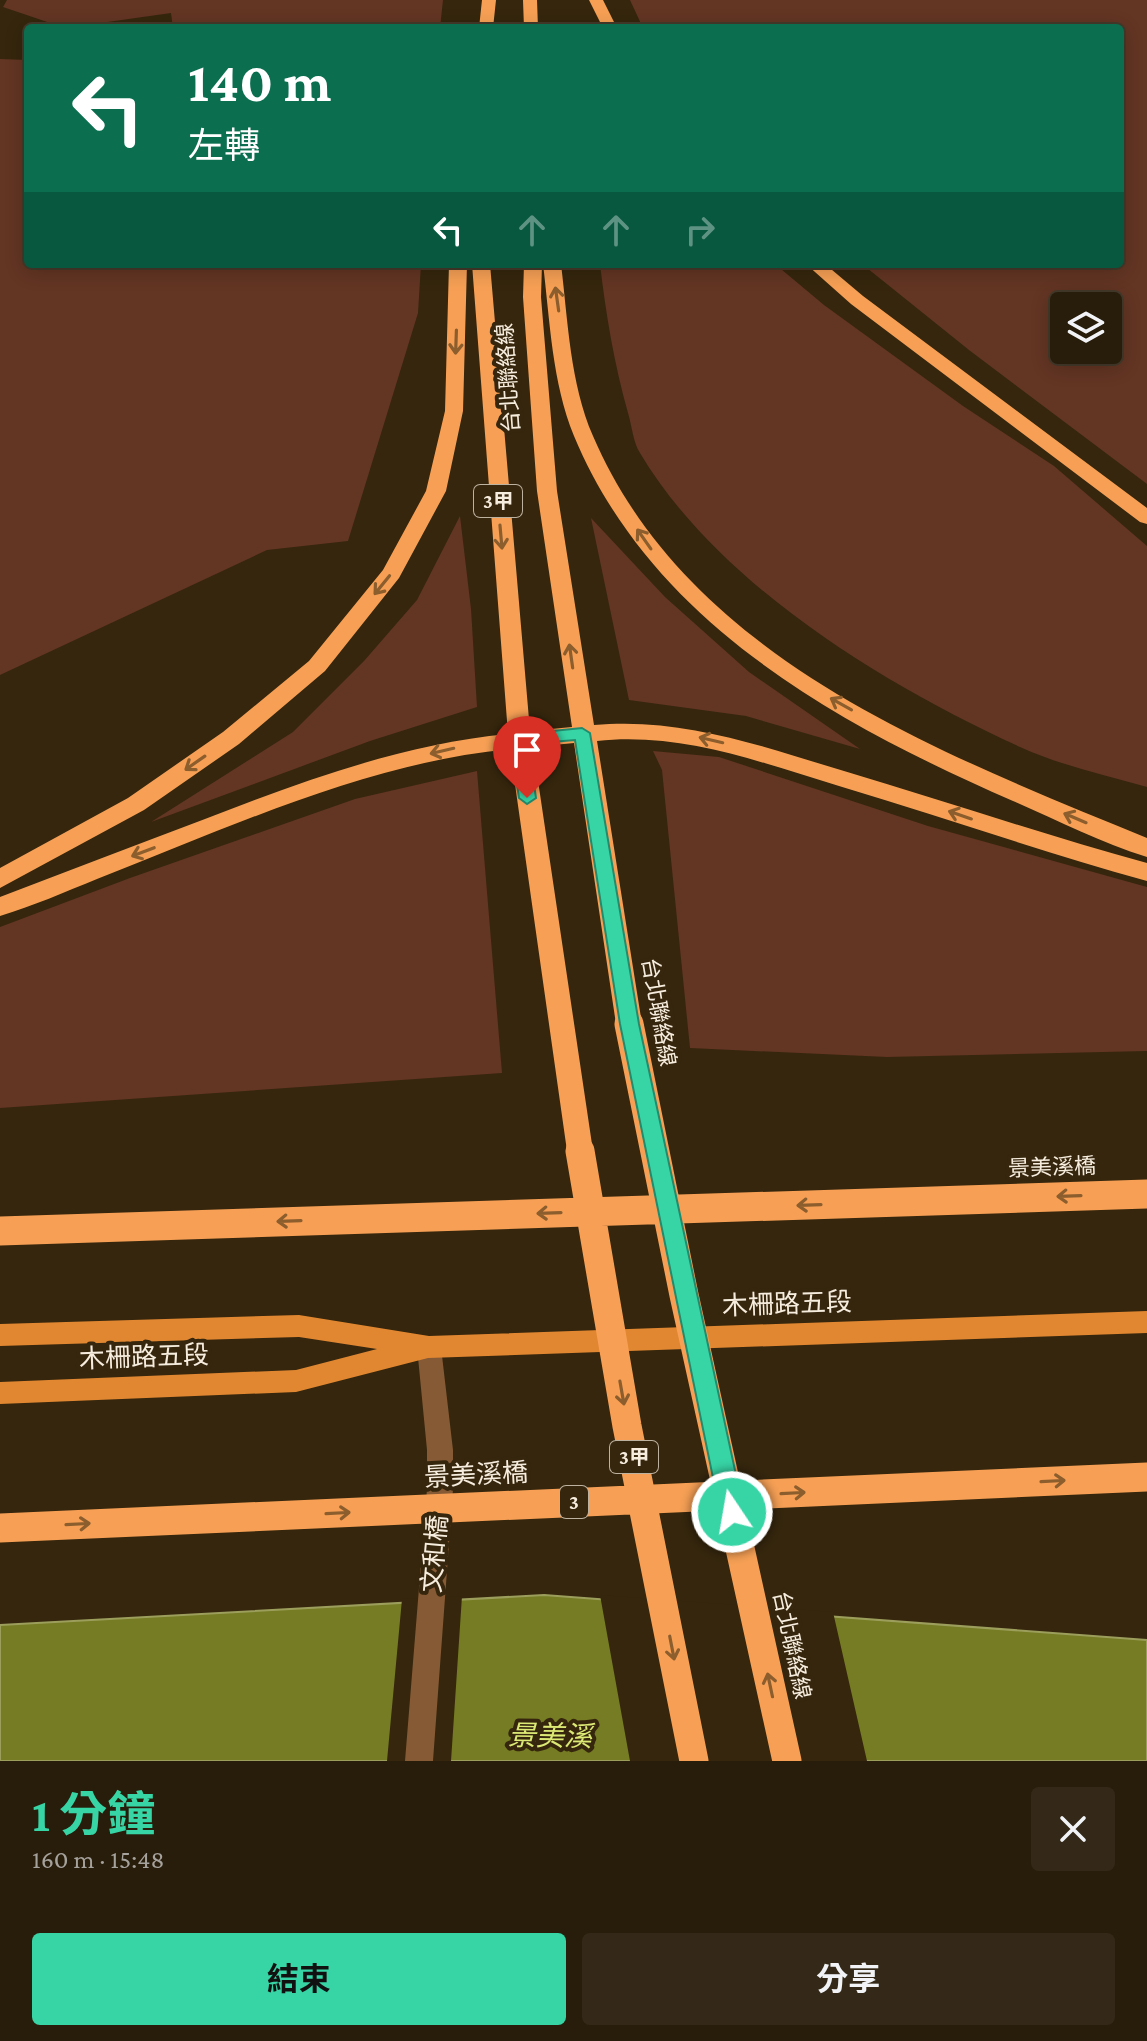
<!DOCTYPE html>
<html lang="zh-TW">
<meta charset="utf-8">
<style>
:root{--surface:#281c0a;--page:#342918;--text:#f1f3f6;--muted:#a5a19c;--line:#443a2b;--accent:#37d4a6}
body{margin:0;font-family:"Crimson Pro","Noto Sans TC",serif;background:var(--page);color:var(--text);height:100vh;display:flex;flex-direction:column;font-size:30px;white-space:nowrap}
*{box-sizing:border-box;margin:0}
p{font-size:26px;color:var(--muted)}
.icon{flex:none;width:44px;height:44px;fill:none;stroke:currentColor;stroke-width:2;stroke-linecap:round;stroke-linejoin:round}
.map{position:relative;height:1761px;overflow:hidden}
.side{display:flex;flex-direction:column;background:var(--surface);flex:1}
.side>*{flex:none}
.hud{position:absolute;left:24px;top:24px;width:1100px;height:244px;border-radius:8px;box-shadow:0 4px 20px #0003,0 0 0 2px var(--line);background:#0b6e4f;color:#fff;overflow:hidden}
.buttons{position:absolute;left:1050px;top:292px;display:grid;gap:16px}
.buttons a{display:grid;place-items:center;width:72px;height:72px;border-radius:8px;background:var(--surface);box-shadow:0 4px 20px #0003,0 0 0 2px var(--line);font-size:40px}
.pin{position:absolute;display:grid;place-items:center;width:68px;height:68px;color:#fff;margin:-82px -34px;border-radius:50% 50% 50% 0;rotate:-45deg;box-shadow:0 0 8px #0007}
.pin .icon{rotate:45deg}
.me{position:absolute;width:88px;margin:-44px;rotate:348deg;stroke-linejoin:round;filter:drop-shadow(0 0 6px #0008)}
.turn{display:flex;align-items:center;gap:28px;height:168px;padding:0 32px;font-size:36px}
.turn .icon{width:104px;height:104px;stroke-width:2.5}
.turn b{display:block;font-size:56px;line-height:68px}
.lanes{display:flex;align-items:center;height:76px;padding:0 32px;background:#0003;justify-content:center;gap:40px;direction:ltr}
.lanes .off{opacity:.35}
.round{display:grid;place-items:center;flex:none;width:84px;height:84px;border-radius:8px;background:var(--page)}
.head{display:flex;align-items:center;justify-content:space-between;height:136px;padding:0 32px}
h1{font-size:48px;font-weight:700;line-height:60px;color:var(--accent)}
.cta{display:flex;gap:16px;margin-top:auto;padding:16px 32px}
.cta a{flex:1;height:92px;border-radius:8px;background:var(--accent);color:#111;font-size:32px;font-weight:700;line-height:92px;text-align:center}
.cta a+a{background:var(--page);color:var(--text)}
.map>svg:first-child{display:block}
</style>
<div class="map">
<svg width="1147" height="1761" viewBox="0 0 1147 1761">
<rect width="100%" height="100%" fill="#35260d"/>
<!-- green -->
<path fill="#633523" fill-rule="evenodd" d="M7,0H443L440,28H173L171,13L65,28L3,7Z
M630,0H1147V484L969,350L862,264H1120V28H643ZM1064,306H1108V350H1064Z
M0,59L28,60V264H421L418,313L348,541L267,550L0,675Z
M600,264H775L824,305L963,406L1054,466L1147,546V787C1105,775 1059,765 1020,747C884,685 718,584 640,453C633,442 632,426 628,413C614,363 606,315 600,264Z
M460,516L471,609L477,707L370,741L151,822L293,732L364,661L417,600Z
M591,518L665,597L749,672L860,749L746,716L629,700Z
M653,751L719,757L928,826L1147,887V1051L887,1057L690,1048L662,770Z
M477,771L502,1073L0,1108V927L130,878L355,799Z"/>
<!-- water -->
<path fill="#757c23" stroke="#9c9e5b" stroke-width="2" d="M544,1595L1147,1640V1761H0V1625Z"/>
<!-- pier -->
<path fill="#35260d" d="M600,1595L833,1612L867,1761H630Z
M462,1596L451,1761H387L402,1599Z"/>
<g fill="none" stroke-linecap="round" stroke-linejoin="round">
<!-- minor -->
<path fill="#855a35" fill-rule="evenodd" d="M429,1336L438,1339L441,1347L453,1450V1489L433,1761H405L427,1489V1450L417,1347L420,1339Z"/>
<!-- major -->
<path fill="#e18731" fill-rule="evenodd" d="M1147,1311V1333L428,1358L296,1392L0,1404V1382L296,1370L377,1349L299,1337L0,1346V1324L299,1315L429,1336Z"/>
<!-- highway -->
<path fill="#f7a055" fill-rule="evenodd" d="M482,0H496L493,28H479Z
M523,0H537L538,28H524Z
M589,0H603L617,28H603Z
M449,264H467L463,411L446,491L399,578L325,671L239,744L144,810L0,888V868L128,798L223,732L309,661L383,570L426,491L445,411Z
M472,264H490L530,731L572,727L537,491L523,297L524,264H542L541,297L557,491L594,725C683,717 760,746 844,771C945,801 1045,835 1147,863V881C1043,852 942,817 839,786C760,762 681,732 597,741L642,1024L638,1031L629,1034L620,1031L616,1024L574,743L533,747L593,1151L590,1159L580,1162L570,1159L567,1151L510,749C366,763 231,827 97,879C65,892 33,906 0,916V897C68,871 136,845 205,819C303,781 403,744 508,734Z
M543,264H561C568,321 570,383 593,436C689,659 939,752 1147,838V857C1101,843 1057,820 1013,801C837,724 652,623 574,436C552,382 550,321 543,264Z
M806,264H825L863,296L1147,508V524L1140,522L851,304Z"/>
<!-- highway-bridge -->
<path stroke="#f7a055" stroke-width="29" d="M629,1024L684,1295L787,1761
M580,1151L627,1426L694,1761
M0,1231L1147,1194
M0,1528L1147,1477"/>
</g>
<!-- one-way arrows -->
<defs><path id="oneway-shaft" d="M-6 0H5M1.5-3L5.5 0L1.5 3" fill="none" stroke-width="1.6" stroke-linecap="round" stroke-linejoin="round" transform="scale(2)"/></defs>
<g stroke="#8c5d2d">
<use href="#oneway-shaft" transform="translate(557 299) rotate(-98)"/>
<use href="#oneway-shaft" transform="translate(456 342) rotate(92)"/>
<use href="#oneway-shaft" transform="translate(501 537) rotate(85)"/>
<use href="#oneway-shaft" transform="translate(644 539) rotate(-125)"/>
<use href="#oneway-shaft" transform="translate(382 585) rotate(129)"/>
<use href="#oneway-shaft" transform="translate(571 656) rotate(-98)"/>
<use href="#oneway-shaft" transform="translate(841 704) rotate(-151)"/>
<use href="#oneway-shaft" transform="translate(711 740) rotate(-167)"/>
<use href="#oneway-shaft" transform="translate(442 751) rotate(167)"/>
<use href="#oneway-shaft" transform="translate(195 763) rotate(145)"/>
<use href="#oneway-shaft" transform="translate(960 815) rotate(-161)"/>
<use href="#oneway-shaft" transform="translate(1075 818) rotate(-157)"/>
<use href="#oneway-shaft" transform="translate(143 852) rotate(159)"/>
<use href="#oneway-shaft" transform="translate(1069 1196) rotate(178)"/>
<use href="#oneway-shaft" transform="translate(809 1205) rotate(178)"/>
<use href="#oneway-shaft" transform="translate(549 1213) rotate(178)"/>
<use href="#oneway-shaft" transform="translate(289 1221) rotate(178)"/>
<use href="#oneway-shaft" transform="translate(622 1393) rotate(80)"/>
<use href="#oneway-shaft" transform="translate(1053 1481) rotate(-3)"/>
<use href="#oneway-shaft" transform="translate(793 1493) rotate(-3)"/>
<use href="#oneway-shaft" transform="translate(338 1513) rotate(-3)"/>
<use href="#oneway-shaft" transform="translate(78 1524) rotate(-3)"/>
<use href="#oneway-shaft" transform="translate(672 1648) rotate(79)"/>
<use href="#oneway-shaft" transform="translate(770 1685) rotate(-102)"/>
</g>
<!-- route -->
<path fill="#37d4a6" stroke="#248a6c" stroke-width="2" d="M582,728L590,733L639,1024L744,1512L740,1520L732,1523L724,1520L720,1512L620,1024L575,740L528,744L536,798L527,804L519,798L510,739L513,735Z"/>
<g text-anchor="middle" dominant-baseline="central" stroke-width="8" stroke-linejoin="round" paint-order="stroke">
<!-- shield labels -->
<g fill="#35260d" stroke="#bdb19f" stroke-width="2">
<rect x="474" y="485" width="48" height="32" rx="6"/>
<rect x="610" y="1441" width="48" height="32" rx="6"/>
<rect x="560" y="1486" width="28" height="32" rx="6"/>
</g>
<g font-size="20" font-weight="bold" fill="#f7edde">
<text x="498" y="501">3甲</text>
<text x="634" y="1457">3甲</text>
<text x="574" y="1502">3</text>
</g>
<!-- street labels -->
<g font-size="22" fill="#f7edde" stroke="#35260d">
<text transform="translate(508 378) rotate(-94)">台北聯絡線</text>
<text transform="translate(659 1012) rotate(80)">台北聯絡線</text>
<text transform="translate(1052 1167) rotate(-2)">景美溪橋</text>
<text transform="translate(792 1645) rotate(78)">台北聯絡線</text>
</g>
<!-- near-street labels -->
<g font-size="26" fill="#f7edde" stroke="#35260d">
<text transform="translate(787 1304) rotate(-2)">木柵路五段</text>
<text transform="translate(144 1357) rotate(-2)">木柵路五段</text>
<text transform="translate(476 1475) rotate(-3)">景美溪橋</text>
<text transform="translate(435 1554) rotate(-85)">文和橋</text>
</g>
<!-- near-water labels -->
<g font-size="28" font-style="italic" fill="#dde975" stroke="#35260d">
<text transform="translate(550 1736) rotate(1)">景美溪</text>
</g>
</g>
</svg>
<div class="buttons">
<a><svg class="icon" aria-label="layers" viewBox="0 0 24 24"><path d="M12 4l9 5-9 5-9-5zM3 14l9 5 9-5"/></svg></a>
</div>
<div class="pin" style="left:527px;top:798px;background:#d93025"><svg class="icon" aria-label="arrive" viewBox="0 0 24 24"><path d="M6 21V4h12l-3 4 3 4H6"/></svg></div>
<svg class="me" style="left:732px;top:1512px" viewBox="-20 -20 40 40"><circle r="17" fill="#37d4a6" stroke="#fff" stroke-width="3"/><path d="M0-11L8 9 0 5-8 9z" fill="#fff"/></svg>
<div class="hud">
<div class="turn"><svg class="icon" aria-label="left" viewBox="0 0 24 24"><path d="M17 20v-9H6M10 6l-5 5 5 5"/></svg><div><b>140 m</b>左轉</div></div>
<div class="lanes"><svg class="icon" aria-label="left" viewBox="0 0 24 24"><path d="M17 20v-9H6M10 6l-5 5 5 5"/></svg><svg class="icon off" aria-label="ahead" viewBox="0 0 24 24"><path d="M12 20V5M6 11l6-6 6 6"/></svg><svg class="icon off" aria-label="ahead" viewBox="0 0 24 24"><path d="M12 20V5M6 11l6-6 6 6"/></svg><svg class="icon off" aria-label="right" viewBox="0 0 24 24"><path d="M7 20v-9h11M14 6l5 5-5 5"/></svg></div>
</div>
</div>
<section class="side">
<div class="head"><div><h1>1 分鐘</h1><p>160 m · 15:48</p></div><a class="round"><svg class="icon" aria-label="close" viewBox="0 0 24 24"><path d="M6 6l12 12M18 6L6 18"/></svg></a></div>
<div class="cta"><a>結束</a><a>分享</a></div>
</section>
